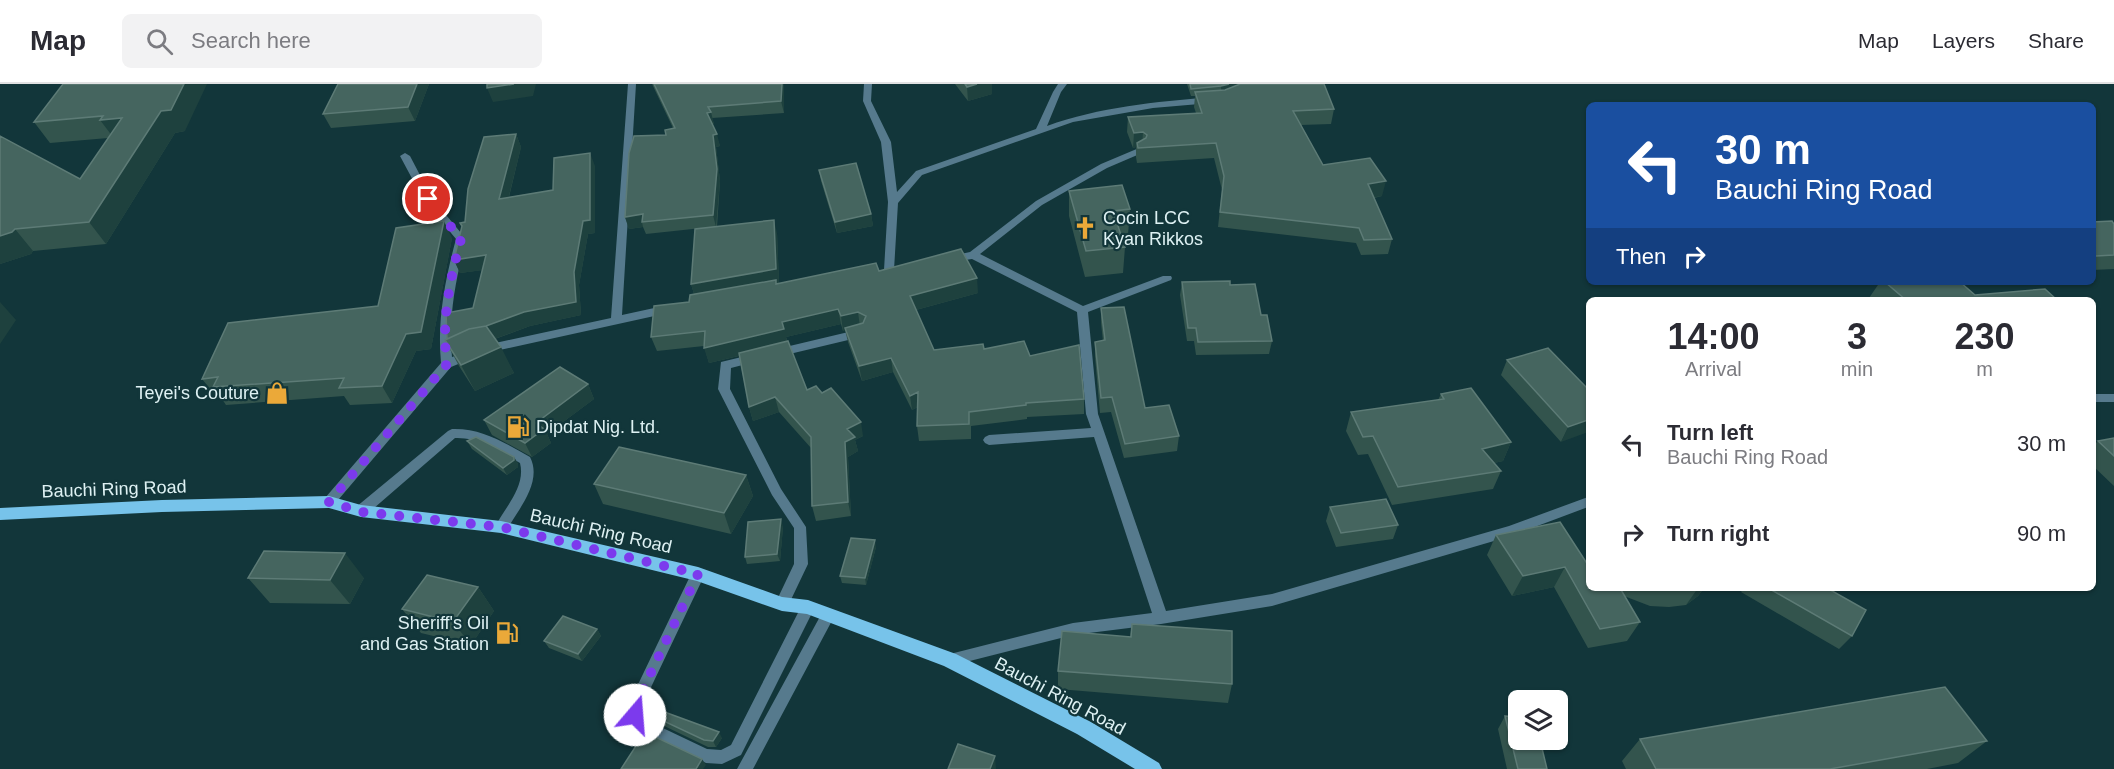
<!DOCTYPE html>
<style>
:root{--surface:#fff;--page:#f2f2f3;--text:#2b2b33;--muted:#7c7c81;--line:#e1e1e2}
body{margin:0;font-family:Helvetica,sans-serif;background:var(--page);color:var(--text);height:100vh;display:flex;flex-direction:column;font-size:22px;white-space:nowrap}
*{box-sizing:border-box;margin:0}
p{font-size:20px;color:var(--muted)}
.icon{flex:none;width:33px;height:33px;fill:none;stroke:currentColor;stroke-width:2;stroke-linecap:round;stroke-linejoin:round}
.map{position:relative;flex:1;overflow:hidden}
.details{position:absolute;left:1586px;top:213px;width:510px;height:294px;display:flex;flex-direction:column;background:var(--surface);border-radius:9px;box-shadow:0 2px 4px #0004}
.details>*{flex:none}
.top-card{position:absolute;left:1586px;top:18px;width:510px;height:183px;border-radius:9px;box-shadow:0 2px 4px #0004;background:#1a4fa0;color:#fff;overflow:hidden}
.buttons{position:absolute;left:1508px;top:606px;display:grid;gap:12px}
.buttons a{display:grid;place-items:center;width:60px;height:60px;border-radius:9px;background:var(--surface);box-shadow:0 2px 4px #0004;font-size:30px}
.pin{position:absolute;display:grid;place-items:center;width:51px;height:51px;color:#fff;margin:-26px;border:3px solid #fff;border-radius:50%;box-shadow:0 2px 6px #0007}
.me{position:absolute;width:66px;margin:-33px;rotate:18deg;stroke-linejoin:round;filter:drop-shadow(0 0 4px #0008)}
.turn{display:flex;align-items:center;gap:21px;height:126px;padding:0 30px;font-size:27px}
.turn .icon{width:78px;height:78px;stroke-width:2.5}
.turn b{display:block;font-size:42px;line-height:51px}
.then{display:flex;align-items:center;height:57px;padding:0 30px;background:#0003;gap:12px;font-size:22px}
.eta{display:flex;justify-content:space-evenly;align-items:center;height:102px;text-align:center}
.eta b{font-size:36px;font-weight:600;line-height:42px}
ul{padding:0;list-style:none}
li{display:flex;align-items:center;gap:18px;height:90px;padding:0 30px}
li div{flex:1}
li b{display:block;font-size:22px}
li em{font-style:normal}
header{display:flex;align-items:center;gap:36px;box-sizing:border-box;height:84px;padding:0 30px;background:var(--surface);border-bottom:2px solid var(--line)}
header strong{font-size:28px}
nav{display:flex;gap:33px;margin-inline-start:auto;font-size:21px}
.search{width:420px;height:54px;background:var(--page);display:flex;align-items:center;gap:15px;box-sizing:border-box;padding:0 21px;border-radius:9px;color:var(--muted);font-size:22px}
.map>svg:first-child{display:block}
</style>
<header>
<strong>Map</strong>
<div class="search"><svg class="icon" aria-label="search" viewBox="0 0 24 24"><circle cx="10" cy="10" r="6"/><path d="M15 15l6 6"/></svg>Search here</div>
<nav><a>Map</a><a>Layers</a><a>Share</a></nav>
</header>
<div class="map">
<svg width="2114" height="685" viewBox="0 0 2114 685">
<rect width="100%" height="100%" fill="#12363a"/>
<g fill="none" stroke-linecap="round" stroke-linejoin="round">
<!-- lane -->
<path fill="#567a8d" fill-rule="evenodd" d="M452,345C482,344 505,359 530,373C543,398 518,426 506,447L501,448L496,447L495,443C505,423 526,403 520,379C500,367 480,353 455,354L366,431H356L355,427L356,423L448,347Z
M698,484L703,486L705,490L643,620L642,630L646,636L707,665L721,666L731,661L803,519L808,517L813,519L815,523L741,671L722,680L706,679L636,646L628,631L631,615L693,486Z
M828,525L833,527L835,531L753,685H737L823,527Z"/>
<!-- street -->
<path fill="#567a8d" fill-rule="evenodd" d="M628,0H636L622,231L668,221L673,225L668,229L486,269L482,268L480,265L482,262L486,261L611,234Z
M864,0H872L871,17L891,58L897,108L916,87L1036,45L1053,8L1058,0H1067L1061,8L1047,42C1099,23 1156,18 1211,13L1215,16L1211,19L1153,24L1073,38L922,91L898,119L894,186L889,189L884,186L888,118L881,58L863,17Z
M1139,64L1142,65V69L1107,84L1042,121L980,170L1083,222L1163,192H1171L1172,194L1171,196L1088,228L1098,330L1166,527L1272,510L1509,442L1588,413V423L1511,452L1272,522L1161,540L1073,551L950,582L945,580L943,576L945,572L950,570L1073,539L1152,529L1094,353L989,361L985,359L983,356L985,353L989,351L1091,344L1086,330L1077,228L972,175L951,178L946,175L947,173L970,168L1036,117L1101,80Z
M405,69L410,72L432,114L466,155C456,194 448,233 452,273L469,267L475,271L473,274L451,283L333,422H325L323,418L325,414L441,279C437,236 445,196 456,155L423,115L400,72Z
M861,245L867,249L865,252L777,273L771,269L777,265Z
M754,270L758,271L760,274L758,277L731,284L730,305L781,405L806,443L808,480L787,524L782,526L777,524L775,520L794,480V444L772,411L718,305L721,278Z
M2092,310H2114V318H2092Z"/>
<!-- primary -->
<path fill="#77c3ea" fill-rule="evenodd" d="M329,412L361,421L501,437L698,483L782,513L808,516L956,570L1091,638L1159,679L1162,685H1135L1077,650L944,582L807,530L782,527L697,497L501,449L361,433L329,424L162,428L0,436V424L162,416Z"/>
</g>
<!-- wall -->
<path fill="#33544d" d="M63,0L185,47L175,49L106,160L33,167L31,170L0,180V52L80,95L108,54L50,59L34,38Z
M338,0H429L415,37L331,44L323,30Z
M652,0H784V29L712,34L714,40H712L720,62L716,63L720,97L717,143L777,149L779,199L777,200L879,187L978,209L916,226L934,266L984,265L1030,272L1084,315V330L1027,333V335L971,342V355L919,357L917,342L918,323L912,326L893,288L862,297L848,258L845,246L843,247L841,240L786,253L807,306L822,309L863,352L855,356L858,367L848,373L851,432L816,437L812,422L811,364L779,328L753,337L749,323L739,272L709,279L704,262L657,267L651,253L689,218L694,210L691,200L702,144L646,150L643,143L629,145L625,133L666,51L673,44Z
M955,0H992V10L968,17Z
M1187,0H1257L1334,25L1331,40L1301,41L1323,81L1382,112L1374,114L1392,155L1388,170L1361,171L1356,159L1218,143L1222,106L1214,74L1137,79L1136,73V63L1133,64L1127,48L1128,33L1196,29L1194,23L1195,12H1191Z
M516,50L521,63L509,113L553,106L595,82V149L588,150L579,201L581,231L530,242L495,255L514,289L475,307L459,282L445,256L447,255L473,224L482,186L460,189L454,176L465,138Z
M819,86L871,130L873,142L837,149L821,97Z
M1069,107L1130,125L1128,151L1121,152L1125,163L1123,189L1085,193L1069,132Z
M2092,138L2114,140V185L2092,186Z
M452,154L431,265L416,267L392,319L350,321L344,312L226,321L220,312H216L202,295L378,222Z
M1182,198L1230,201L1261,231L1272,257L1269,270L1196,271L1194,257H1187L1180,211Z
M1880,198H1960L1975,211L2057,216H1871L1869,214Z
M1101,224L1145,324L1179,352L1177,367L1124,374L1111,328L1100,329L1095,273V258L1103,257L1101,239Z
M1507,276L1588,305L1561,358L1501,291Z
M588,300L594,315L547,350L551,359L532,373L492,351L484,336Z
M1441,310L1511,358L1503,377L1494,379L1501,387L1493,405L1392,421L1368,370L1358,371L1346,347L1351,328L1438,316Z
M2114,354V402L2092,381V363L2098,357Z
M467,357L514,373L518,380V383L507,391L472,365Z
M746,391L753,412L731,450L603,420L594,400Z
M1330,423L1398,441L1393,455L1336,463L1326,437Z
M783,443L780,477L747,480L745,473Z
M1496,451L1586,478L1588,473V504H1704L1698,512L1686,521L1669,523L1650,522L1624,512L1640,538L1627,557L1588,564L1554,503L1512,512L1487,471Z
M876,463L866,501L842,499L840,492Z
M248,494H364L350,520L270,519Z
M478,503L494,527L471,561L421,549L402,525Z
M1744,504H1827L1852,552L1839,565L1741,508Z
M1132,540L1232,600L1228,619L1058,605V587L1130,553Z
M597,545L601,552L582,577L549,564L544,557Z
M1505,632L1547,685H1507L1498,645Z
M655,633L722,654L716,663H708L658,639Z
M1640,655L1987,657L1958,679L1927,685H1626L1622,677Z"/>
<!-- shaded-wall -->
<path fill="#1e413e" d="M184,0H207L185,47L175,49L106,160L89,138L161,27Z
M417,0H429L415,37L408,23Z
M514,0H536L533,12L493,18L487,4Z
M782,0H784V29L781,17Z
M977,0H992V10L968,17L967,3Z
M1229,0H1250L1221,10V2Z
M711,28L714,40L710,41L707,29Z
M122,34L116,57L100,36Z
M1143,48L1142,63L1137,59L1136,63L1133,64L1134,49Z
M516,50L521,63L505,128L499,115Z
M717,50L720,62L716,63L720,97L716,143L713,131V51Z
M590,69L595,82V149L588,150L579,201L581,231L530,242L454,270L447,257L574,188Z
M1386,97L1382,112L1364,115L1368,100Z
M643,130L642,138L643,143L629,145L625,133Z
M871,130L873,142L837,149L835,138Z
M774,136L777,149L779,199H777L780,211L695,213L691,200Z
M444,137L452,154L431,265L416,267L392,319L382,302Z
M15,145L33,167L31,170L0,180V152Z
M486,171L492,185L460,189L454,176Z
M977,194L978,209L912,227L910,212Z
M0,218L16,236L0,260Z
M838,225L841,240L786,253L788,260L709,279L704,264L782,238Z
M858,228L860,243L843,247L841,232Z
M501,263L514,289L475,307L461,281Z
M891,274L893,288L862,297L859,282Z
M588,300L594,315L547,350L551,359L532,373L525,359L536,339Z
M918,308L920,322L912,326L910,312Z
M775,313L779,328L753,337L749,323Z
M1588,336V348L1561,358L1568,343Z
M861,338L863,352L855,356L858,367L848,373L851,432L848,418L845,358L847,345Z
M1511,358L1503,377L1475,383L1482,365Z
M514,373L518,380V383L507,391L503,384Z
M746,391L753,412L731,450L724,429Z
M781,435L783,443L780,477L777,470Z
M875,456L876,463L866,501L865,494Z
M345,469L364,494L350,520L330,496Z
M1565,483L1554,503L1512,512L1523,492Z
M478,503L494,527L471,561L453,538Z
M1698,504H1704L1698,512L1686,521Z
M597,545L601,552L582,577L578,570Z
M719,648L722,654L716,663L713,657Z
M995,672L996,685H990Z
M702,675L706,681L703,685H696Z"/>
<!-- building -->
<path fill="#45655f" stroke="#5d7b76" stroke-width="1.5" d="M63,0H184L171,26L161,27L89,138L15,145L12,148L0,152V52L80,95L122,34L100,36L103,32L34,38Z
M338,0H417L408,23L323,30Z
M487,0H514L487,4Z
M654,0H782L781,17L708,23L711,28L707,29L717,50L713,51L717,85L713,131L642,138L643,130L625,133L629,69L634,52L666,51L665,46L675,44Z
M965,0H977L967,3Z
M1190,0H1229L1221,2L1191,5Z
M1240,0H1324L1334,25L1293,27L1323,81L1370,74L1386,97L1368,100L1392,155L1364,156L1359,144L1220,128L1224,92L1216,59L1138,64L1137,59L1146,54L1147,51L1143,48L1134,49L1128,33L1202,29L1195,8L1225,6Z
M516,50L499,115L553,106L554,74L590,69V136L583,137L574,188L576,218L524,228L486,242L469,245L447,255L446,229L473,224L486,171L454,176L462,142L460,139L465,138L468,105L484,53Z
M856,79L871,130L835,138L819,86Z
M1122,101L1130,125L1113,127L1125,163L1086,167L1069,107Z
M774,136L776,185L691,200L695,145Z
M444,137L421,248L406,250L382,302L339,304L344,294L213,303L218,293L202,295L228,239L378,222L396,144Z
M2112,137L2114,140V171L2096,172L2092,168V138Z
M961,165L977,194L910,212L934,266L983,260L984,265L1024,257L1030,272L1079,261L1084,315L1026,319V321L969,328V340L917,342L918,308L910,312L891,274L859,282L845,244L863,239L866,232L858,228L841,232L838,225L782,238L784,245L704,264L705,247L651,253L654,222L689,218L690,211L776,196V200L876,179L879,187Z
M1230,197V201L1255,200L1261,231H1267L1272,257L1198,258L1196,244H1188L1182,198Z
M1885,198H1960L1975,211L2045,205L2057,216H1906Z
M1124,223L1145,324L1169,321L1179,352L1125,360L1112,313L1101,314L1095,258L1105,256L1101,224Z
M486,242L501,263L461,281L445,256L469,245Z
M788,257L807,306L816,302L822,309L831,304L861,338L847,345L855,353L845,358L848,418L812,422L811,353L775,313L749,323L739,269Z
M1548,264L1588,305V336L1568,343L1507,276Z
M560,283L588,300L536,339L544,345L525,359L484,336Z
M1471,304L1511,358L1482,365L1501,387L1398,403L1373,352L1363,353L1351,328L1444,315L1441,310Z
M476,353L514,373V376L503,384L467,357Z
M2114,354V372L2098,357Z
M619,363L746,391L724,429L594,400Z
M1386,415L1398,441L1341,449L1330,423Z
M781,435L777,470L745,473L748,438Z
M1560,438L1588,481V504H1620L1640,538L1600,545L1565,483L1523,492L1496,451Z
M851,454L875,456L865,494L840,492Z
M264,467L345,469L330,496L248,494Z
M427,491L478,503L453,538L402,525Z
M1768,504H1827L1866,526L1852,552Z
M563,532L597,545L578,570L544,557Z
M1132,540L1232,547V600L1058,587L1062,547L1131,553Z
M1945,603L1987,657L1830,685H1656L1640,655Z
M659,626L719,648L713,657L704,656L655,633Z
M1505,632L1518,633V656H1540L1547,685H1518Z
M645,648L702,675L696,685H621Z
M958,660L995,672L990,685H948Z"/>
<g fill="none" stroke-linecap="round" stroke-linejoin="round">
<!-- route -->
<path stroke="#7c3aed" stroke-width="10" stroke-dasharray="0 18" d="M428,115L461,155C450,196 441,237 447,280L329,418L362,428L501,443L698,490L636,620L635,631"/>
</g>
<!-- icons -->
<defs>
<g id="church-bare" transform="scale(1.8)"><path d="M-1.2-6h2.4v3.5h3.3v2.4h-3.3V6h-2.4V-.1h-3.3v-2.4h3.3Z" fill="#eba939" stroke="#12363a" stroke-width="2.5" paint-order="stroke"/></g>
<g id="shop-bare" transform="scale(1.8)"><path d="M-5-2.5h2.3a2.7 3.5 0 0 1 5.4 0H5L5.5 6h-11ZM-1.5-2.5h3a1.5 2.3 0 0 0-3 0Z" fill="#eba939" stroke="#12363a" stroke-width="2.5" paint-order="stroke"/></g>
<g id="fuel-bare" transform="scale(1.8)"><path d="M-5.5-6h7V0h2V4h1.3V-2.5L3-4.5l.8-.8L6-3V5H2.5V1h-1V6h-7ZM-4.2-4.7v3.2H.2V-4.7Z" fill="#eba939" stroke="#12363a" stroke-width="2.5" paint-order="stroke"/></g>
</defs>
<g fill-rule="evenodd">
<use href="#church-bare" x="1085" y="144"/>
<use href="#shop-bare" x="277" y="309"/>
<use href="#fuel-bare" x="518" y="343"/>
<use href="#fuel-bare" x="507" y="549"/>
</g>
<g text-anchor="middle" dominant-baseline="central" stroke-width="4.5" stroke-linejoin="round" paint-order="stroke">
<!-- poi labels -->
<g font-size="18" fill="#def1f3" stroke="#12363a" text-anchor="start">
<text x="1103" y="134">Cocin LCC<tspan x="1103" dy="21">Kyan Rikkos</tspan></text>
<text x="259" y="309" text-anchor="end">Teyei's Couture</text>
<text x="536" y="343">Dipdat Nig. Ltd.</text>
<text x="489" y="539" text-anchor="end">Sheriff's Oil<tspan x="489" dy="21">and Gas Station</tspan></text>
</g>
<!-- street labels -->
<g font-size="18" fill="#def1f3" stroke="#12363a">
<text transform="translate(114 405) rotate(-2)">Bauchi Ring Road</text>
<text transform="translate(601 447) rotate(13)">Bauchi Ring Road</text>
<text transform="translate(1060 612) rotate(28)">Bauchi Ring Road</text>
</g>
</g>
</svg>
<div class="buttons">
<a><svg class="icon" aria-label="layers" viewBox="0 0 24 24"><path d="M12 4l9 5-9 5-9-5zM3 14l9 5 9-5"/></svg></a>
</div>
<div class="pin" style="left:428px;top:115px;background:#d93025"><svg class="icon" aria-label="arrive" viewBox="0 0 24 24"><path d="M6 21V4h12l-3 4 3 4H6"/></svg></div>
<svg class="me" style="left:635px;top:631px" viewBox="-20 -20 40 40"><circle r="19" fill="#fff"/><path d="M0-13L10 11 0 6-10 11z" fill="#7c3aed"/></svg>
<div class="top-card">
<div class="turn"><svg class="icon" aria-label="left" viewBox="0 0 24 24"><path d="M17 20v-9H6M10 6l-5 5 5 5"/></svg><div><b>30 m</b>Bauchi Ring Road</div></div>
<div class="then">Then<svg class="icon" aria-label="right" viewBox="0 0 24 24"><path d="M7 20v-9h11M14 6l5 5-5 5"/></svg></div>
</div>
<section class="details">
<div class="eta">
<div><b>14:00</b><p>Arrival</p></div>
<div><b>3</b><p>min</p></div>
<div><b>230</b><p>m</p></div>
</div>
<ul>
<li><svg class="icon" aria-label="left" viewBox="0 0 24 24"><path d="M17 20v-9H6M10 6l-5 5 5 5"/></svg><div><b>Turn left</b><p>Bauchi Ring Road</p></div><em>30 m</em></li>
<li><svg class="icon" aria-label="right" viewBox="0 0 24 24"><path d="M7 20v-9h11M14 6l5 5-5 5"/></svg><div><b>Turn right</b></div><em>90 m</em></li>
</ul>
</section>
</div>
